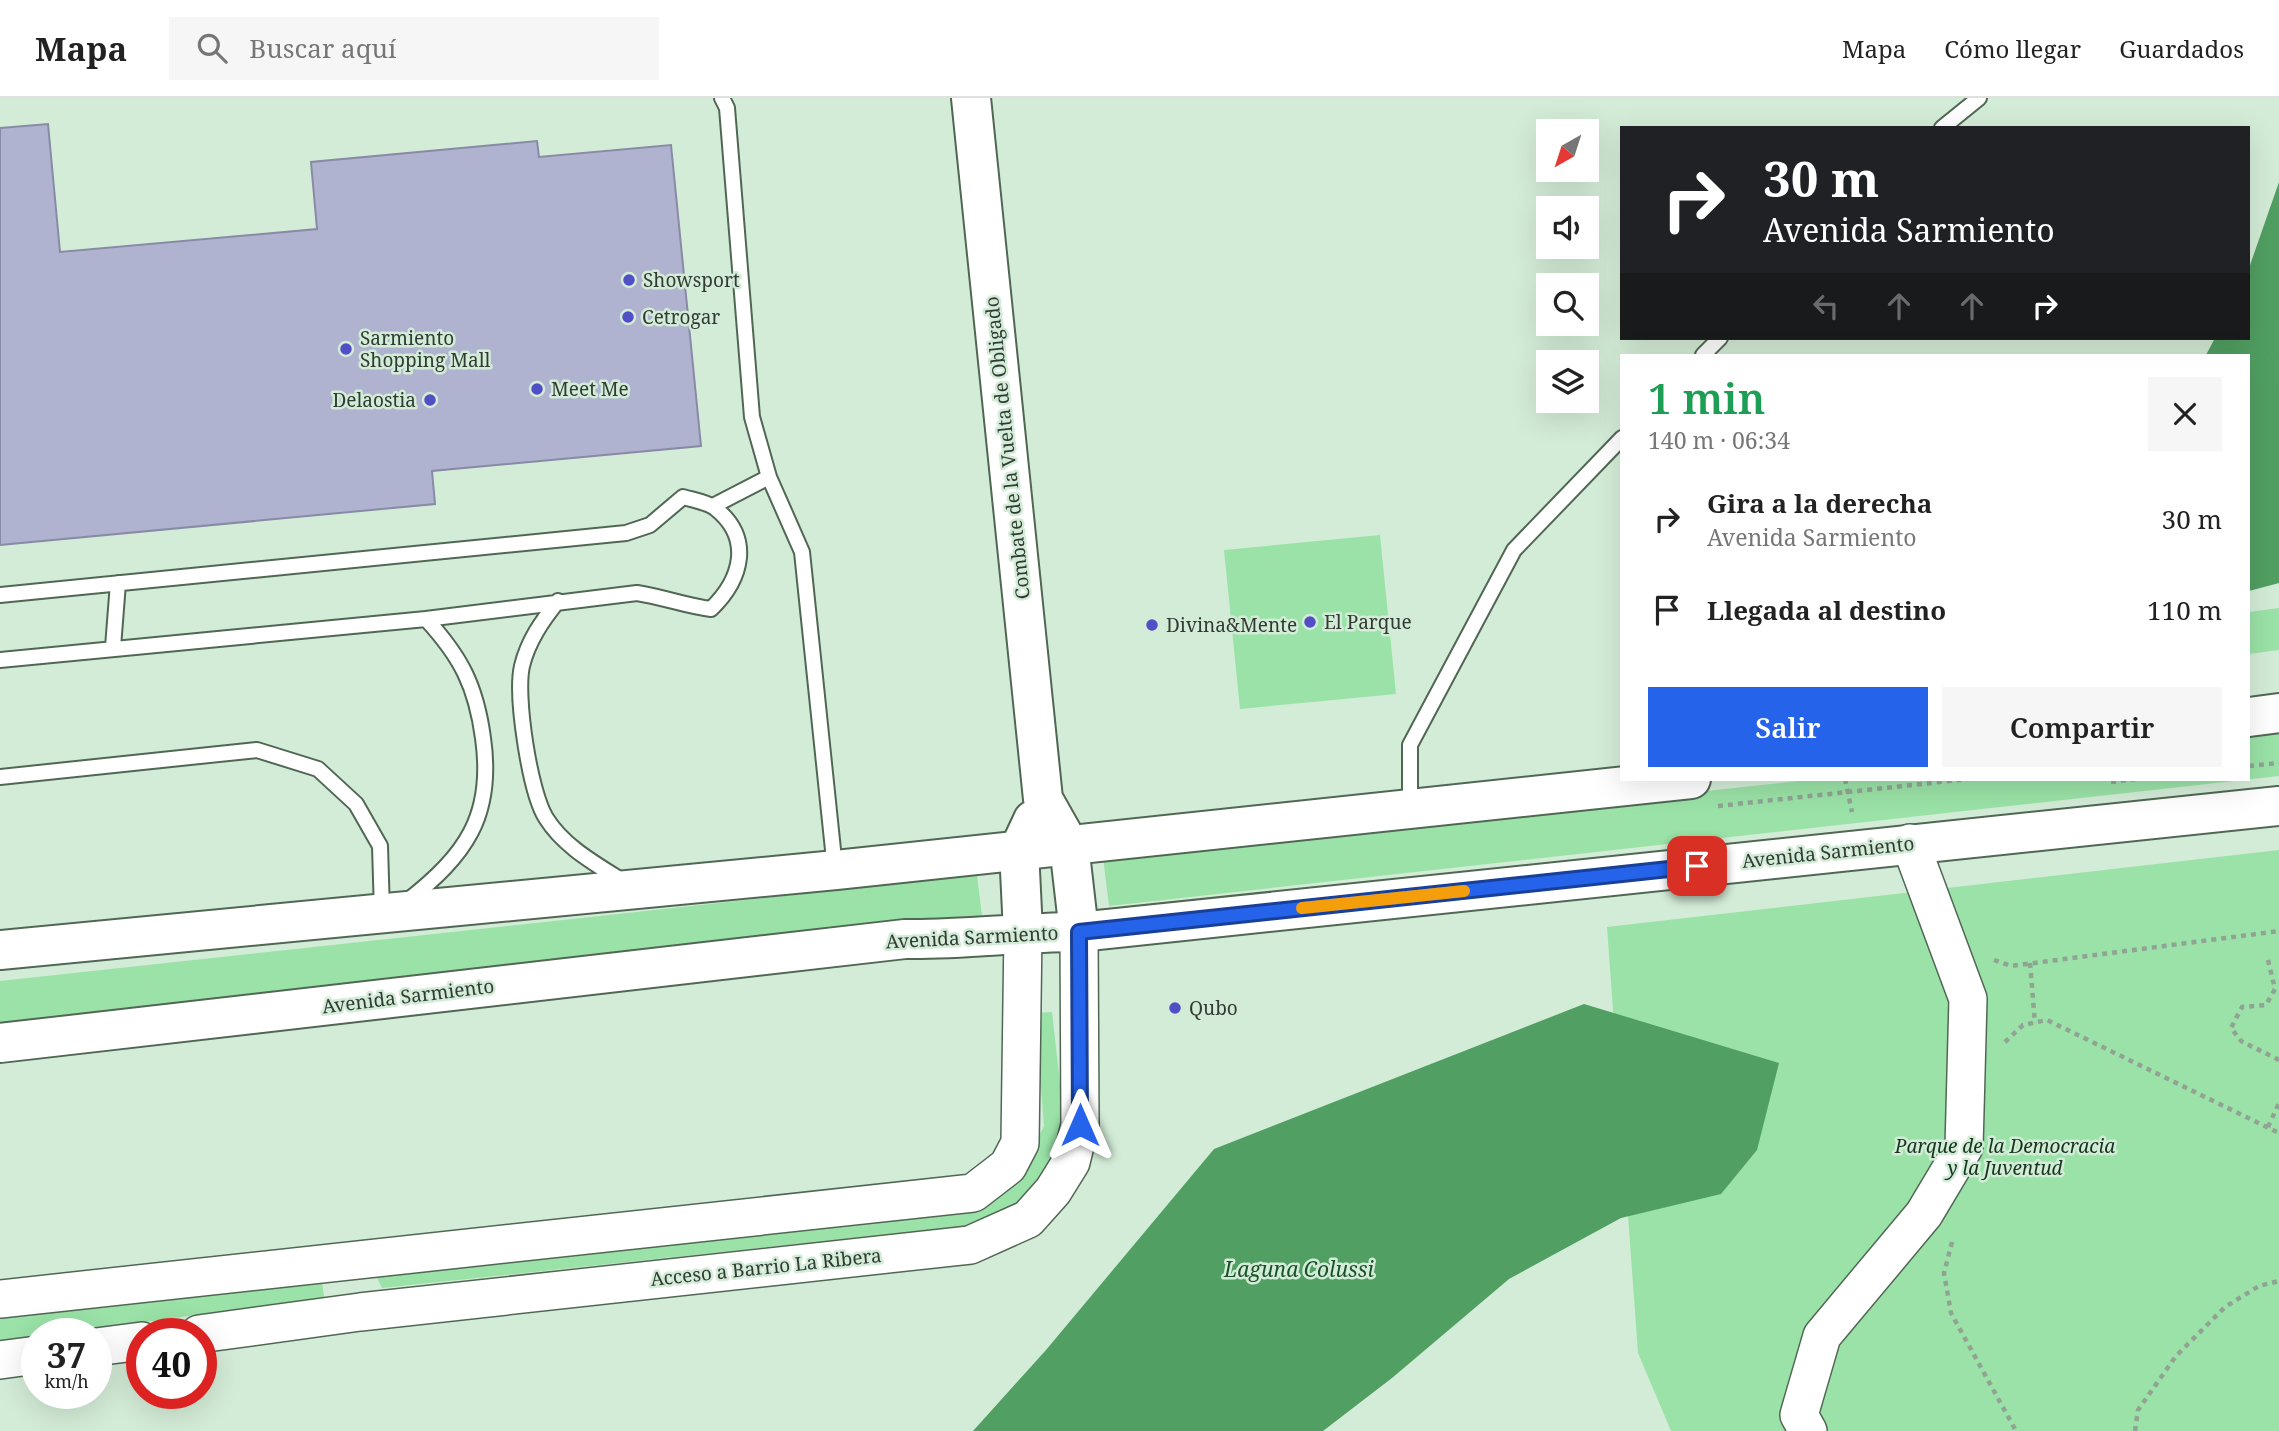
<!DOCTYPE html>
<html lang="es">
<meta charset="utf-8">
<style>
:root{--surface:#fff;--page:#f6f6f6;--text:#222;--muted:#767676;--line:#e0e0e0;--accent:#2563eb}
body{margin:0;font-family:"Noto Serif",serif;background:var(--page);color:var(--text);height:100vh;display:flex;flex-direction:column;font-size:26px;white-space:nowrap}
*{box-sizing:border-box;margin:0}
p{font-size:23px;color:var(--muted)}
.icon{flex:none;width:38px;height:38px;fill:none;stroke:currentColor;stroke-width:2;stroke-linecap:round;stroke-linejoin:round}
.map{position:relative;flex:1;overflow:hidden}
.details{position:absolute;left:1620px;top:256px;width:630px;height:427px;display:flex;flex-direction:column;background:var(--surface);border-radius:0px;box-shadow:0 7px 28px #0002}
.details>*{flex:none}
.guide{position:absolute;left:1620px;top:28px;width:630px;height:214px;border-radius:0px;box-shadow:0 7px 28px #0002;background:#202124;color:#fff;overflow:hidden}
.needle{width:46px;rotate:219deg}
.buttons{position:absolute;left:1536px;top:21px;display:grid;gap:14px}
.buttons a{display:grid;place-items:center;width:63px;height:63px;border-radius:0px;background:var(--surface);box-shadow:0 7px 28px #0002;font-size:35px}
.speed{position:absolute;left:21px;top:1220px;display:flex;gap:14px;font-size:35px;font-weight:700;text-align:center}
.speed>*{display:grid;place-content:center;width:91px;height:91px;border-radius:50%;background:var(--surface);box-shadow:0 7px 28px #0002;line-height:1}
.speed small{font-size:18px;font-weight:400}
.speed .limit{border:10px solid #d22;background:#fff;color:#111}
.pin{position:absolute;display:grid;place-items:center;width:60px;height:60px;color:#fff;margin:-30px;border-radius:14px;box-shadow:0 4px 10px #0006}
.me{position:absolute;width:77px;margin:-38px;rotate:0deg;stroke-linejoin:round;filter:drop-shadow(0 0 5px #0008)}
.turn{display:flex;align-items:center;gap:24px;height:147px;padding:0 28px;font-size:32px}
.turn .icon{width:91px;height:91px;stroke-width:2.5}
.turn b{display:block;font-size:49px;line-height:60px}
.lanes{display:flex;align-items:center;height:66px;padding:0 28px;background:#0003;justify-content:center;gap:35px;direction:ltr}
.lanes .off{opacity:.35}
.round{display:grid;place-items:center;flex:none;width:74px;height:74px;border-radius:0px;background:var(--page)}
.head{display:flex;align-items:center;justify-content:space-between;height:119px;padding:0 28px}
h1{font-size:42px;font-weight:600;line-height:52px;color:#1e9e55}
.cta{display:flex;gap:14px;margin-top:auto;padding:14px 28px}
.cta a{flex:1;height:80px;border-radius:0px;background:var(--accent);color:#fff;font-size:28px;font-weight:600;line-height:80px;text-align:center}
.cta a+a{background:var(--page);color:var(--text)}
ul{padding:0;list-style:none}
li{display:flex;align-items:center;gap:21px;height:91px;padding:0 28px}
li div{flex:1}
li b{display:block;font-size:26px}
li em{font-style:normal}
header{display:flex;align-items:center;gap:42px;box-sizing:border-box;height:98px;padding:0 35px;background:var(--surface);border-bottom:2px solid var(--line)}
header strong{font-size:33px}
nav{display:flex;gap:38px;margin-inline-start:auto;font-size:24px}
.search{width:490px;height:63px;background:var(--page);display:flex;align-items:center;gap:18px;box-sizing:border-box;padding:0 24px;border-radius:0px;color:var(--muted);font-size:26px}
.map>svg:first-child{display:block}
</style>
<header>
<strong>Mapa</strong>
<div class="search"><svg class="icon" aria-label="search" viewBox="0 0 24 24"><circle cx="10" cy="10" r="6"/><path d="M15 15l6 6"/></svg>Buscar aquí</div>
<nav><a>Mapa</a><a>Cómo llegar</a><a>Guardados</a></nav>
</header>
<div class="map">
<svg width="2279" height="1333" viewBox="0 0 2279 1333">
<rect width="100%" height="100%" fill="#d3ecd7"/>
<!-- green -->
<path fill="#9ae2a7" d="M1380,437L1396,596L1240,611L1224,452Z
M2279,510V552L2249,556V514Z
M2279,630V678L1109,808L1103,759L1817,681H2249V633Z
M2279,752V1333H1671L1638,1255L1607,829Z
M977,777L982,818L0,928V883Z
M1052,914L1063,1012L1060,1041L1043,1075L1015,1110L978,1127L382,1190L374,1174L974,1107L1025,1067L1044,1028L1035,915Z
M321,1176L324,1199L66,1235L37,1236V1240L0,1245V1212Z"/>
<!-- water -->
<path fill="#519f62" d="M2279,84V485L2249,493V257H2206L2215,240H2249V170Z
M1584,906L1779,965L1757,1052L1721,1096L1621,1120L1509,1181L1392,1280L1323,1333H973L1046,1252L1214,1051Z"/>
<!-- building -->
<path fill="#afb3cf" stroke="#878ba5" stroke-width="2" d="M48,26L60,154L317,131L311,64L537,43L539,59L671,47L701,348L432,373L435,406L0,447V30Z"/>
<g fill="none" stroke-linecap="round" stroke-linejoin="round">
<!-- service casing -->
<g stroke="#516754" stroke-width="18">
<path id="service" d="M722,0L727,10L752,319L769,379L802,454L835,771
M1942,30L1979,0
M1703,257L1720,240
M713,408L769,379
M0,497L626,435L650,427L683,399C693,402 707,404 715,410C753,440 742,481 711,511C686,508 663,499 637,495L426,521
M558,503C542,523 528,543 522,568C515,598 530,695 546,720C564,749 596,766 624,784
M113,549L118,485
M0,562L426,521C461,559 476,588 483,640C494,718 466,757 406,804
M0,679L257,652L318,671L356,706L380,748L382,814
M1410,711V647L1514,452L1622,340"/>
</g>
<!-- tertiary casing -->
<g stroke="#516754" stroke-width="40">
<path id="tertiary" d="M0,1201L973,1095L1008,1068L1020,1045L1023,834
M199,1236L360,1214L970,1147L1028,1121L1053,1093L1071,1064L1080,1027L1079,834
M96,1249L142,1243
M0,1262L37,1257
M1808,1333L1799,1317L1822,1238L1924,1116L1964,1049L1968,901L1910,745"/>
</g>
<!-- secondary casing -->
<g stroke="#516754" stroke-width="42">
<path id="secondary" d="M971,0L1043,701L1069,747L1079,834
M1023,834L1019,752L1033,722"/>
</g>
<!-- primary casing -->
<g stroke="#516754" stroke-width="42">
<path id="primary" d="M2249,619L2279,615
M0,852L836,772L1691,681
M0,945L905,841C963,842 1020,834 1079,834L2279,708"/>
</g>
<!-- path -->
<path stroke="#91a494" stroke-width="4.5" stroke-dasharray="5 5" stroke-linecap="butt" d="M2249,668L2279,665
M1845,681L1852,714
M2111,684L2137,681
M1718,708L1968,681
M1994,862L2011,868L2279,833
M2268,862L2275,891L2266,907L2242,909L2231,930L2241,943L2279,962
M2030,865L2035,925
M2005,944L2023,927L2047,922L2279,1035
M2268,1029L2279,1005
M1952,1144L1944,1175L1951,1215L2016,1333
M2135,1333L2138,1312L2176,1258L2225,1209L2259,1188L2279,1183"/>
<!-- service -->
<use href="#service" stroke="#fff" stroke-width="14"/>
<!-- tertiary -->
<use href="#tertiary" stroke="#fff" stroke-width="37"/>
<!-- secondary -->
<use href="#secondary" stroke="#fff" stroke-width="38"/>
<!-- primary -->
<use href="#primary" stroke="#fff" stroke-width="38"/>
</g>
<g fill="none" stroke-linecap="round" stroke-linejoin="round">
<!-- route casing -->
<g stroke="#184099" stroke-width="18">
<path id="route" d="M1080,1027L1079,834L1697,768"/>
</g>
<!-- route -->
<use href="#route" stroke="#2563eb" stroke-width="12"/>
<!-- slow -->
<path stroke="#f59e0b" stroke-width="12" d="M1302,810L1464,793"/>
</g>
<!-- markers -->
<g fill="#524fc6" stroke="#d3ecd7" stroke-width="2.5">
<circle cx="629" cy="182" r="7"/>
<circle cx="628" cy="219" r="7"/>
<circle cx="346" cy="251" r="7"/>
<circle cx="537" cy="291" r="7"/>
<circle cx="430" cy="302" r="7"/>
<circle cx="1310" cy="524" r="7"/>
<circle cx="1152" cy="527" r="7"/>
<circle cx="1175" cy="910" r="7"/>
</g>
<g text-anchor="middle" dominant-baseline="central" stroke-width="5" stroke-linejoin="round" paint-order="stroke">
<!-- poi labels -->
<g font-size="19" fill="#323b33" stroke="#d3ecd7" text-anchor="start">
<text x="643" y="182">Showsport</text>
<text x="642" y="219">Cetrogar</text>
<text x="360" y="240">Sarmiento<tspan x="360" dy="22">Shopping Mall</tspan></text>
<text x="551" y="291">Meet Me</text>
<text x="416" y="302" text-anchor="end">Delaostia</text>
<text x="1324" y="524">El Parque</text>
<text x="1166" y="527">Divina&amp;Mente</text>
<text x="1189" y="910">Qubo</text>
</g>
<!-- street labels -->
<g font-size="19" fill="#323b33" stroke="#d3ecd7">
<text transform="translate(1007 350) rotate(-96)">Combate de la Vuelta de Obligado</text>
<text transform="translate(1828 754) rotate(-6)">Avenida Sarmiento</text>
<text transform="translate(972 839) rotate(-3)">Avenida Sarmiento</text>
<text transform="translate(408 898) rotate(-7)">Avenida Sarmiento</text>
<text transform="translate(766 1169) rotate(-6)">Acceso a Barrio La Ribera</text>
</g>
<!-- park labels -->
<g font-size="19" font-style="italic" fill="#15351c" stroke="#d3ecd7">
<text x="2005" y="1048">Parque de la Democracia<tspan x="2005" dy="22">y la Juventud</tspan></text>
</g>
<!-- water labels -->
<g font-size="21" font-style="italic" fill="#195128" stroke="#d3ecd7">
<text x="1299" y="1171">Laguna Colussi</text>
</g>
</g>
</svg>
<div class="buttons">
<a><svg class="needle" viewBox="-14 -14 28 28"><path d="M0-13l5 13h-10z" fill="#e53935"/><path d="M0 13l5-13h-10z" fill="#767676"/></svg></a>
<a><svg class="icon" aria-label="sound" viewBox="0 0 24 24"><path d="M4 9h4l5-4v14l-5-4H4zM17 9q2 3 0 6"/></svg></a>
<a><svg class="icon" aria-label="search" viewBox="0 0 24 24"><circle cx="10" cy="10" r="6"/><path d="M15 15l6 6"/></svg></a>
<a><svg class="icon" aria-label="layers" viewBox="0 0 24 24"><path d="M12 4l9 5-9 5-9-5zM3 14l9 5 9-5"/></svg></a>
</div>
<div class="speed"><div>37<small>km/h</small></div><div class="limit">40</div></div>
<div class="pin" style="left:1697px;top:768px;background:#d93025"><svg class="icon" aria-label="arrive" viewBox="0 0 24 24"><path d="M6 21V4h12l-3 4 3 4H6"/></svg></div>
<svg class="me" style="left:1080px;top:1027px" viewBox="-20 -20 40 40"><path d="M0-17L14 15 0 8-14 15z" fill="#2563eb" stroke="#fff" stroke-width="4"/></svg>
<div class="guide">
<div class="turn"><svg class="icon" aria-label="right" viewBox="0 0 24 24"><path d="M7 20v-9h11M14 6l5 5-5 5"/></svg><div><b>30 m</b>Avenida Sarmiento</div></div>
<div class="lanes"><svg class="icon off" aria-label="left" viewBox="0 0 24 24"><path d="M17 20v-9H6M10 6l-5 5 5 5"/></svg><svg class="icon off" aria-label="ahead" viewBox="0 0 24 24"><path d="M12 20V5M6 11l6-6 6 6"/></svg><svg class="icon off" aria-label="ahead" viewBox="0 0 24 24"><path d="M12 20V5M6 11l6-6 6 6"/></svg><svg class="icon" aria-label="right" viewBox="0 0 24 24"><path d="M7 20v-9h11M14 6l5 5-5 5"/></svg></div>
</div>
<section class="details">
<div class="head"><div><h1>1 min</h1><p>140 m · 06:34</p></div><a class="round"><svg class="icon" aria-label="close" viewBox="0 0 24 24"><path d="M6 6l12 12M18 6L6 18"/></svg></a></div>
<ul>
<li><svg class="icon" aria-label="right" viewBox="0 0 24 24"><path d="M7 20v-9h11M14 6l5 5-5 5"/></svg><div><b>Gira a la derecha</b><p>Avenida Sarmiento</p></div><em>30 m</em></li>
<li><svg class="icon" aria-label="arrive" viewBox="0 0 24 24"><path d="M6 21V4h12l-3 4 3 4H6"/></svg><div><b>Llegada al destino</b></div><em>110 m</em></li>
</ul>
<div class="cta"><a>Salir</a><a>Compartir</a></div>
</section>
</div>
